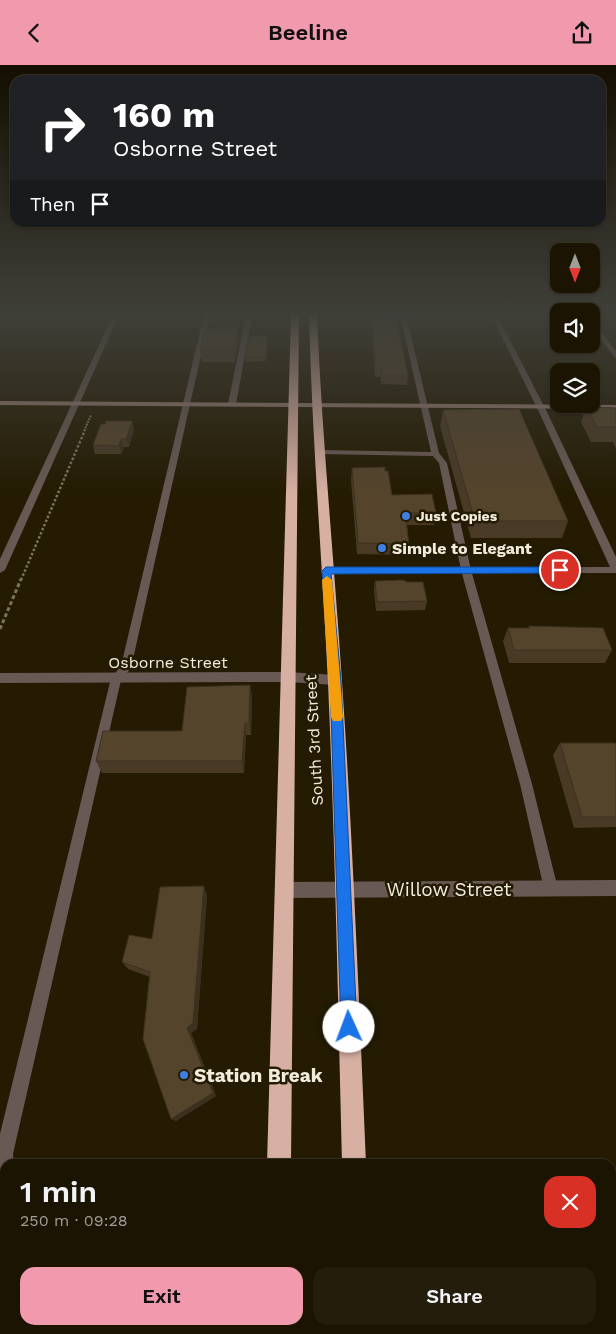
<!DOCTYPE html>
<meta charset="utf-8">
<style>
:root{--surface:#1b1402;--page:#241d0c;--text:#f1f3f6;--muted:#a09e99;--line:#393324;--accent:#f29aad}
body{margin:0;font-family:"Work Sans",sans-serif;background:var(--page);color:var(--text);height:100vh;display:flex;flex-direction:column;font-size:19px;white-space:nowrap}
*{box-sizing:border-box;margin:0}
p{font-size:16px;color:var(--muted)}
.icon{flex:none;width:28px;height:28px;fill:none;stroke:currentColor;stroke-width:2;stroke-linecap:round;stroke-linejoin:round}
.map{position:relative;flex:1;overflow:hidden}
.side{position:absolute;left:0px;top:1094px;width:616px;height:176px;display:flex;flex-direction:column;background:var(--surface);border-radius:15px 15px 0 0;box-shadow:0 1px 4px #0004,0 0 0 1px var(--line)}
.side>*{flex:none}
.banner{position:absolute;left:10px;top:10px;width:596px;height:152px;border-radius:15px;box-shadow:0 1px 4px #0004,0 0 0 1px var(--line);background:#202124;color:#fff;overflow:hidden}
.needle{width:32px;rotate:180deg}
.fabs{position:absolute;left:550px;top:178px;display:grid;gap:10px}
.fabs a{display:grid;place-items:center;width:50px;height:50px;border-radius:10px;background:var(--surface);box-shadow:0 1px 4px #0004,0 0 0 1px var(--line);font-size:25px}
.pin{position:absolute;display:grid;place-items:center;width:42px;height:42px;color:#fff;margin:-21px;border:2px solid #fff;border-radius:50%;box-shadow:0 1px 5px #0007}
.me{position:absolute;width:55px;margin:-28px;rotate:358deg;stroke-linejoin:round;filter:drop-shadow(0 0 4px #0008)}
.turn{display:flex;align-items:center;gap:18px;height:105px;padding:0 20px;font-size:22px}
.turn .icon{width:65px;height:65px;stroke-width:2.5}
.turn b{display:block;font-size:35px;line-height:42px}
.then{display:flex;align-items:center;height:48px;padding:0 20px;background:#0003;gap:10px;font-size:19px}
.round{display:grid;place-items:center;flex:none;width:52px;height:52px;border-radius:15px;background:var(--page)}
.headline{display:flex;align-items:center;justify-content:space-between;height:85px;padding:0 20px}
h1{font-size:30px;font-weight:600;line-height:38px}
.action{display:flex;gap:10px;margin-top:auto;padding:10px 20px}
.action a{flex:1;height:58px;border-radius:15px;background:var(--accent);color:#111;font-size:20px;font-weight:600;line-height:58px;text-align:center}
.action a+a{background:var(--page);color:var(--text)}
header{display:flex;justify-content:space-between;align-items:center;height:65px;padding:0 20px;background:var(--accent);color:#111;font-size:22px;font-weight:600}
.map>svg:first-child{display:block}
</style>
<header><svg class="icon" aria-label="back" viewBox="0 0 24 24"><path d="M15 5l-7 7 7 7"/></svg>Beeline<svg class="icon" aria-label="share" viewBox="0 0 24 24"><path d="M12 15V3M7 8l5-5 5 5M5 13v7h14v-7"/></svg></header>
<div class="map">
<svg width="616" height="1269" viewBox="0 0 616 1269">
<rect width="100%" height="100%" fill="#241b02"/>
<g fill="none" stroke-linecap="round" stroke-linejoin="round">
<!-- path-far2 -->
<path stroke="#7a725e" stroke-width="2" stroke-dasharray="2 1" stroke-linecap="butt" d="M84,366L91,350"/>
<!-- path-far1 -->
<path stroke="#7a725e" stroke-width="2.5" stroke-dasharray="2.5 2" stroke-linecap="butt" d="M21,515L85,365"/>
<!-- path -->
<path stroke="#7a725e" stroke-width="3" stroke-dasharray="4 2.5" stroke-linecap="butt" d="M0,564L21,514"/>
<!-- lane -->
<path fill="#695954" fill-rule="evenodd" d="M204,250H210L131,603L121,615L13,1089L14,1099H5V1108L0,1106V1069L111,613L121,601Z
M246,250H252L236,339L232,341L228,339Z
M400,250H406L439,388L447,398L471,505L532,719L558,824L556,829L551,831L546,829L544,824L520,719L461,505L439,398L433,391L319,389L315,387L319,385L431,387Z
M591,253L616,286V293L614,292L591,260Z
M5,1126V1164L0,1166V1128Z"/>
<!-- street -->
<path fill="#695954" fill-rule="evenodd" d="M113,250H119L5,505L0,508V494Z
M491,250H497L548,349L616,492V508H322L321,506L326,503L610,502L540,349Z
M288,607L335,610L339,612L341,615L339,618L335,620L288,617L0,618V608Z
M616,815V831L283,833L278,830L275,825L278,820L283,817Z
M0,1113H5V1133H0Z"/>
<!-- secondary -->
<path fill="#967c74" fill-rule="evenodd" d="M0,336L616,340V344L0,340Z"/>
<!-- highway -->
<path fill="#d7afa3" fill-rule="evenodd" d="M291,250H299L291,1099H267Z
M309,250H317C322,373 334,494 342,617C353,777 359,938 366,1099H342C338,938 335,777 328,617C322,494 312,372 309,250Z
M262,1265H288L289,1269H261Z
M348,1265H374L375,1269H347Z"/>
</g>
<!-- wall -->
<path fill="#493a26" d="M373,254L408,311L407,320L381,319V312H375L372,262Z
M238,263L239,275L235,297H202L200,285Z
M267,275L266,296L246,297L245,292Z
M586,342L616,343V384L613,377H591L581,357Z
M443,345L568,456L562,473H471L440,361Z
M132,356L134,365L129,382H124L121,389H95L93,380L105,359Z
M352,403L392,430L436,448L434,460H407L409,479L407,490L357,489L351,415Z
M375,516L427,536L425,545L376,546L374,525Z
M529,561L612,585L605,598H509L503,576L508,563H528Z
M250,620L252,633L251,670H246L244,708H102L96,696L182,666Z
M560,678L616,679V762L574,763L553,690Z
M207,830L197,964L191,968L216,1031L176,1056L171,1054L150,912L128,904L122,897Z
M3,1197H5V1265H133L132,1269H0V1198Z"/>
<!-- shaded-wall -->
<path fill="#3c301f" d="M238,263L239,275L235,297L234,285Z
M132,356L134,365L129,382L126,374Z
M121,374L124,382L121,389L119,381Z
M250,620L252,633L251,670L249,658Z
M245,658L246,670L244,708L242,696Z
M204,821L207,830L197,964L191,968L216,1031L176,1056L171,1054Z
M126,1265H133L132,1269H125Z"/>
<!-- building -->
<path fill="#55442c" stroke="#3c301f" d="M396,253L408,311H382V303H376L373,254Z
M238,263L234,285H200L205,264Z
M249,271H267L266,292H245Z
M586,342L616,343V362H597Z
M519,344L568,456H475L443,345Z
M106,356H132L126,374H121L119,381L93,380L101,359H105Z
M385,402V406H388L392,430L432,429L436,448H405L409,479L358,478L352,403Z
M403,515L407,517H423L427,536L377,537L375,516Z
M529,561L603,563L612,585H514L508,563H530Z
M250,620L249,658H245L242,696H96L103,666H182L187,622Z
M560,678H615L616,679V752H582Z
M204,821L193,958L187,963L213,1028L171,1054L143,974L150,907L122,897L129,870L152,874L160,822Z
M0,1200H5V1265H126L125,1269H0Z"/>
<!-- sky -->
<linearGradient id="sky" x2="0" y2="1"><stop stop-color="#140f01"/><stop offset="0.58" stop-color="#3f3f39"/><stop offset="1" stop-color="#3f3f39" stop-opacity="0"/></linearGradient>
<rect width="616" height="428" fill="url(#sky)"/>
<!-- route -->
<path fill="#1a73e8" stroke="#114b97" d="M326,502H560L565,505L560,508L331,509L341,615L357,962L355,968L349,970L344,968L341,962L330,615L322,506Z"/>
<!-- slow -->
<path fill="#f59e0b" d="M327,511L332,515L343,652L341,656H333L331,652L322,515Z"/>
<!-- markers -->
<g fill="#3f7fe0" stroke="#241b02" stroke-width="2">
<circle cx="406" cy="451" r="5"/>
<circle cx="382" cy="483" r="5"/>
<circle cx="184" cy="1010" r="5"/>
</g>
<g text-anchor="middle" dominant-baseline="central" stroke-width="5" stroke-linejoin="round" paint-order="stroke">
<!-- far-poi labels -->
<g font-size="14" font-weight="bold" fill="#f2ecdd" stroke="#241b02" text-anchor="start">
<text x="416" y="451">Just Copies</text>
</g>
<!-- poi labels -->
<g font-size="16" font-weight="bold" fill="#f2ecdd" stroke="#241b02" text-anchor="start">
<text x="392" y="483">Simple to Elegant</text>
</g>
<!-- street labels -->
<g font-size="16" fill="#f2ecdd" stroke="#241b02">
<text x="168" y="597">Osborne Street</text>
<text transform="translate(314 675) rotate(-93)">South 3rd Street</text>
</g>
<!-- near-street labels -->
<g font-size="19" fill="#f2ecdd" stroke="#241b02">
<text x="449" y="824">Willow Street</text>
</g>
<!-- near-poi labels -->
<g font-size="19" font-weight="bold" fill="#f2ecdd" stroke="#241b02" text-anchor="start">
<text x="194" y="1010">Station Break</text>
</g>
</g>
</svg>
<div class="fabs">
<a><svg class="needle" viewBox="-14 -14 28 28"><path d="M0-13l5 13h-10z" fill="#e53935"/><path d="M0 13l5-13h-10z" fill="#a09e99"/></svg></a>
<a><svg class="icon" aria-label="sound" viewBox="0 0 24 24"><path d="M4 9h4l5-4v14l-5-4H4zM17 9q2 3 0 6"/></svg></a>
<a><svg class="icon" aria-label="layers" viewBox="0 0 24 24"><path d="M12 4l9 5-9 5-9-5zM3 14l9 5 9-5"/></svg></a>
</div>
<div class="pin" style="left:560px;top:505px;background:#d93025"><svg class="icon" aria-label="arrive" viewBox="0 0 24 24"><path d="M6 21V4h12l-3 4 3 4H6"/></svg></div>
<svg class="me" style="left:349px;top:962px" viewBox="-20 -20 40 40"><circle r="19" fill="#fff"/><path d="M0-13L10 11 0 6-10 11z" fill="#1a73e8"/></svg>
<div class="banner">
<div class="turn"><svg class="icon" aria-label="right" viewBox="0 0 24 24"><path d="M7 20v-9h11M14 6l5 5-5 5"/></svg><div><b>160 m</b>Osborne Street</div></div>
<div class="then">Then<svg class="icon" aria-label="arrive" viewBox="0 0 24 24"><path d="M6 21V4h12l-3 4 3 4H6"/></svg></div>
</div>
<section class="side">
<div class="headline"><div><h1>1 min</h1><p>250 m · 09:28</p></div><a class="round" style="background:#d93025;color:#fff"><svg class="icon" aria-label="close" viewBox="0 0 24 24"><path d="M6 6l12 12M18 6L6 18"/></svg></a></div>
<div class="action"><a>Exit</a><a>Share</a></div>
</section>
</div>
